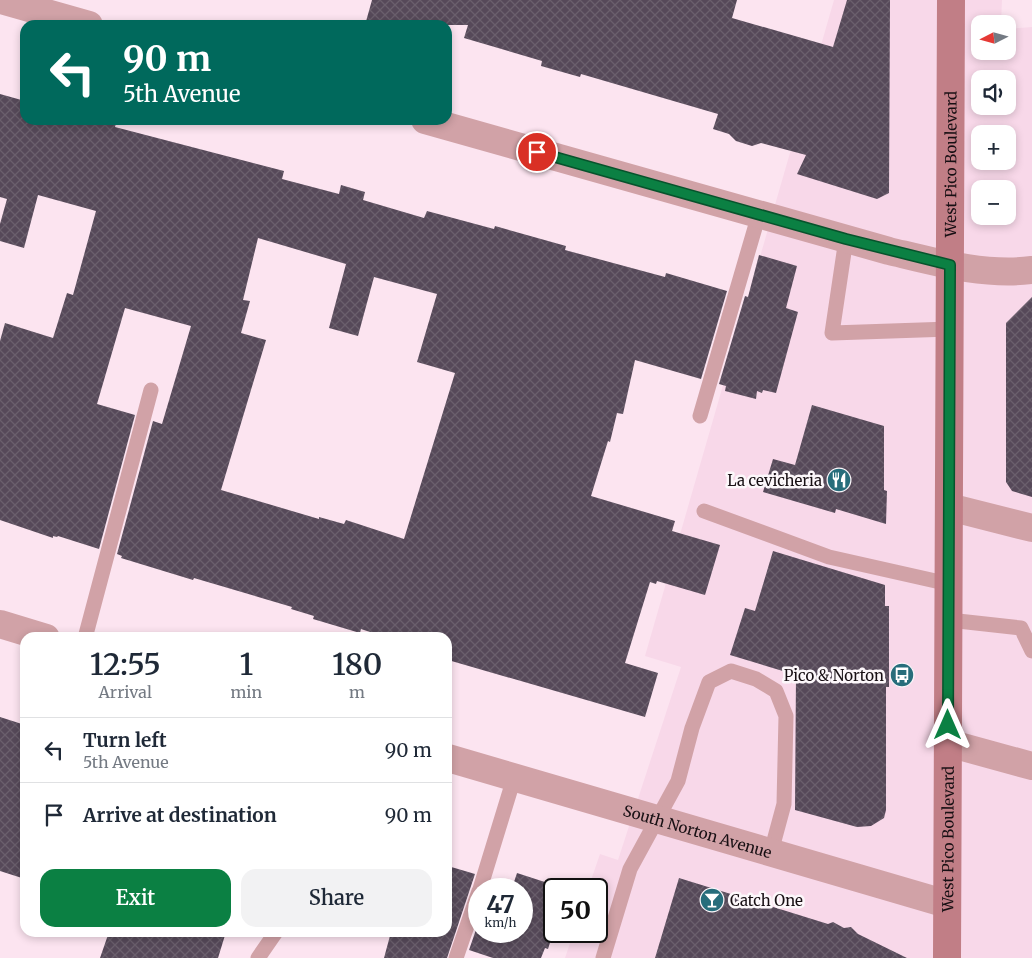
<!DOCTYPE html>
<meta charset="utf-8">
<style>
:root{--surface:#fff;--page:#f2f2f3;--text:#1f2937;--muted:#747a83;--line:#e0e1e3;--accent:#0b8043}
body{margin:0;font-family:Merriweather,serif;background:var(--page);color:var(--text);height:100vh;display:flex;flex-direction:column;font-size:19px;white-space:nowrap}
*{box-sizing:border-box;margin:0}
p{font-size:16px;color:var(--muted)}
.icon{flex:none;width:28px;height:28px;fill:none;stroke:currentColor;stroke-width:2;stroke-linecap:round;stroke-linejoin:round}
.map{position:relative;flex:1;overflow:hidden}
.sheet{position:absolute;left:20px;top:632px;width:432px;height:305px;display:flex;flex-direction:column;background:var(--surface);border-radius:15px;box-shadow:0 2px 8px #0003}
.sheet>*{flex:none}
.guide{position:absolute;left:20px;top:20px;width:432px;height:105px;border-radius:15px;box-shadow:0 2px 8px #0003;background:#00695c;color:#fff;overflow:hidden}
.needle{width:32px;rotate:264deg}
.fabs{position:absolute;left:971px;top:15px;display:grid;gap:10px}
.fabs a{display:grid;place-items:center;width:45px;height:45px;border-radius:10px;background:var(--surface);box-shadow:0 2px 8px #0003;font-size:25px}
.speed{position:absolute;left:468px;top:878px;display:flex;gap:10px;font-size:25px;font-weight:700;text-align:center}
.speed>*{display:grid;place-content:center;width:65px;height:65px;border-radius:50%;background:var(--surface);box-shadow:0 2px 8px #0003;line-height:1}
.speed small{font-size:12px;font-weight:400}
.speed .limit{border:2px solid #111;border-radius:8px;background:#fff;color:#111}
.pin{position:absolute;display:grid;place-items:center;width:42px;height:42px;color:#fff;margin:-21px;border:2px solid #fff;border-radius:50%;box-shadow:0 1px 5px #0007}
.me{position:absolute;width:55px;margin:-28px;rotate:0deg;stroke-linejoin:round;filter:drop-shadow(0 0 4px #0008)}
.turn{display:flex;align-items:center;gap:18px;height:105px;padding:0 20px;font-size:22px}
.turn .icon{width:65px;height:65px;stroke-width:2.5}
.turn b{display:block;font-size:35px;line-height:42px}
.eta{display:flex;justify-content:space-evenly;align-items:center;height:85px;text-align:center}
.eta b{font-size:30px;font-weight:600;line-height:35px}
.action{display:flex;gap:10px;margin-top:auto;padding:10px 20px}
.action a{flex:1;height:58px;border-radius:15px;background:var(--accent);color:#fff;font-size:20px;font-weight:600;line-height:58px;text-align:center}
.action a+a{background:var(--page);color:var(--text)}
ul{padding:0;list-style:none}
li{display:flex;align-items:center;gap:15px;height:65px;padding:0 20px;border-top:1px solid var(--line)}
li div{flex:1}
li b{display:block;font-size:19px}
li em{font-style:normal}
.map>svg:first-child{display:block}
</style>
<div class="map">
<svg width="1032" height="958" viewBox="0 0 1032 958">
<defs>
<pattern id="building-cross-hatch" width="8" height="8" patternUnits="userSpaceOnUse" patternTransform="scale(1.25)"><rect width="8" height="8" fill="#564959"/><path d="M0 0l8 8M0 8l8-8" fill="none" stroke="#6a5f6c"/></pattern>
</defs>
<rect width="100%" height="100%" fill="#fce4f0"/>
<!-- built -->
<path fill="#f8d8e9" fill-rule="evenodd" d="M834,0H1002L1001,24H980V51H1008V29L1032,27V958H565L574,931H596V889H588L600,854L618,860L681,667L645,656ZM980,79H1008V106H980ZM980,134H1008V161H980ZM980,189H1008V216H980Z"/>
<!-- building -->
<path fill="url(#building-cross-hatch)" fill-rule="evenodd" d="M372,0H737L732,18L833,47L847,0H890L889,193L877,199L797,174L806,155L761,143L752,146L736,141L729,134L713,129L718,114L581,74L580,77L541,66L542,61L464,38L468,25H365Z
M0,94L25,101V120H117L115,127L284,171L282,179L339,194L341,185L365,192L363,200L424,218L427,211L494,229L495,226L566,246L565,250L665,277L666,273L727,291L701,379L635,360L623,414L617,413L610,442L608,441L591,496L675,521L672,531L720,545L705,595L657,581L656,584L650,582L625,663L658,673L645,717L448,660V638H388L361,629L360,633L313,619L314,616L291,609L292,607L194,578L193,580L121,558L122,556L117,554L153,421L162,424L191,326L125,308L97,404L135,415L99,549L58,536L57,537L53,536V538L0,520V341L5,323L53,338L67,293L73,295L96,211L38,195L24,248L0,241V224L7,199L0,197ZM258,238L346,264L329,328L358,336L374,277L437,294L417,362L455,373L404,539L346,520L344,524L319,517V519L221,490L266,340L241,333L250,301L243,300Z
M759,255L797,266L786,308L798,312L776,393L763,390L762,393L757,391L756,399L725,391L726,386L719,384L745,296L748,297Z
M1032,297V497L1012,491L1006,482V323Z
M812,405L884,426V490L887,491L886,524L836,509L835,513L763,492L773,459L795,465Z
M773,551L885,585V606H889V687H886V810L884,818L871,826L857,827L795,810L796,675L730,655L745,608L755,611Z
M0,717L25,725V879L0,871Z
M448,866L475,874L447,958H384L391,932H448Z
M517,873L554,885V930L548,949L545,948L541,958H493L469,950L479,921V931H521V889H490L493,879L513,885Z
M679,878L828,924L833,922L844,928L851,927L858,934L907,958H655Z
M109,932H226L218,958H100Z"/>
<g fill="none" stroke-linecap="round" stroke-linejoin="round">
<!-- service -->
<path stroke="#d1a2a7" stroke-width="15" d="M846,239L832,333L950,329
M700,416L759,214
M704,511L829,557L949,584
M949,620L1021,628L1032,651
M85,638L151,390
M480,889L514,778
M258,958L276,932
M456,958L479,891
M603,958L630,869L678,781L692,728L709,682L731,671L756,679L776,691L786,716L784,804L771,852"/>
<!-- minor -->
<path stroke="#d1a2a7" stroke-width="28" d="M1,0L89,25
M425,120L889,251C935,262 984,276 1032,270
M949,507L1032,528
M948,743L1032,766"/>
<!-- tertiary -->
<g stroke="#d1a2a7" stroke-width="28">
<path d="M0,624L46,638"/>
<path id="s1" d="M448,758L947,904"/>
</g>
<!-- secondary -->
<path stroke="#c17e86" stroke-width="28" id="s2" d="M947,958L951,0"/>
</g>
<g fill="none" stroke-linecap="round" stroke-linejoin="round">
<!-- route casing -->
<g stroke="#07532c" stroke-width="12">
<path id="route" d="M537,152L846,239L950,265L948,725"/>
</g>
<!-- route -->
<use href="#route" stroke="#0b8043" stroke-width="9"/>
</g>
<!-- icons -->
<defs>
<g id="restaurant-disc" transform="scale(1.25)"><circle r="9.5" fill="#276d7b" stroke="#fcf7fa"/><path d="M-5-6h1v4h1v-4h1v4h1v-4h1v5L-1.5 .5V6h-2V.5L-5-1ZM5-6V6H3V1.5H1.5Q1.5-4 5-6Z" fill="#fff"/></g>
<g id="bus-disc" transform="scale(1.25)"><circle r="9.5" fill="#276d7b" stroke="#fcf7fa"/><path d="M-5-6H5V4H4V6H2V4H-2V6H-4V4H-5ZM-3.5-4V0h7V-4ZM-3.5 1.2v1.5H-2V1.2ZM2 1.2v1.5H3.5V1.2Z" fill="#fff"/></g>
<g id="bar-disc" transform="scale(1.25)"><circle r="9.5" fill="#276d7b" stroke="#fcf7fa"/><path d="M-6-5H6L.8 .8V4.5H3.5V6h-7V4.5H-.8V.8Z" fill="#fff"/></g>
</defs>
<g fill-rule="evenodd">
<use href="#restaurant-disc" x="839" y="480"/>
<use href="#bus-disc" x="902" y="675"/>
<use href="#bar-disc" x="712" y="900"/>
</g>
<g text-anchor="middle" dominant-baseline="central" stroke-width="5" stroke-linejoin="round" paint-order="stroke">
<!-- street labels -->
<g font-size="15" fill="#170f13" stroke="#fcf7fa">
<text stroke="none"><textPath href="#s2" startOffset="794">West Pico Boulevard</textPath></text>
<text stroke="none"><textPath href="#s1" startOffset="260">South Norton Avenue</textPath></text>
<text stroke="none"><textPath href="#s2" startOffset="119">West Pico Boulevard</textPath></text>
</g>
<!-- poi labels -->
<g font-size="15" fill="#170f13" stroke="#fcf7fa" text-anchor="end">
<text x="822" y="480">La cevicheria</text>
<text x="884" y="675">Pico &amp; Norton</text>
<text x="730" y="900" text-anchor="start">Catch One</text>
</g>
</g>
</svg>
<div class="fabs">
<a><svg class="needle" viewBox="-14 -14 28 28"><path d="M0-13l5 13h-10z" fill="#e53935"/><path d="M0 13l5-13h-10z" fill="#747a83"/></svg></a>
<a><svg class="icon" aria-label="sound" viewBox="0 0 24 24"><path d="M4 9h4l5-4v14l-5-4H4zM17 9q2 3 0 6"/></svg></a>
<a>+</a>
<a>−</a>
</div>
<div class="speed"><div>47<small>km/h</small></div><div class="limit">50</div></div>
<div class="pin" style="left:537px;top:152px;background:#d93025"><svg class="icon" aria-label="arrive" viewBox="0 0 24 24"><path d="M6 21V4h12l-3 4 3 4H6"/></svg></div>
<svg class="me" style="left:948px;top:725px" viewBox="-20 -20 40 40"><path d="M0-17L14 15 0 8-14 15z" fill="#0b8043" stroke="#fff" stroke-width="4"/></svg>
<div class="guide">
<div class="turn"><svg class="icon" aria-label="left" viewBox="0 0 24 24"><path d="M17 20v-9H6M10 6l-5 5 5 5"/></svg><div><b>90 m</b>5th Avenue</div></div>
</div>
<section class="sheet">
<div class="eta">
<div><b>12:55</b><p>Arrival</p></div>
<div><b>1</b><p>min</p></div>
<div><b>180</b><p>m</p></div>
</div>
<ul>
<li><svg class="icon" aria-label="left" viewBox="0 0 24 24"><path d="M17 20v-9H6M10 6l-5 5 5 5"/></svg><div><b>Turn left</b><p>5th Avenue</p></div><em>90 m</em></li>
<li><svg class="icon" aria-label="arrive" viewBox="0 0 24 24"><path d="M6 21V4h12l-3 4 3 4H6"/></svg><div><b>Arrive at destination</b></div><em>90 m</em></li>
</ul>
<div class="action"><a>Exit</a><a>Share</a></div>
</section>
</div>
